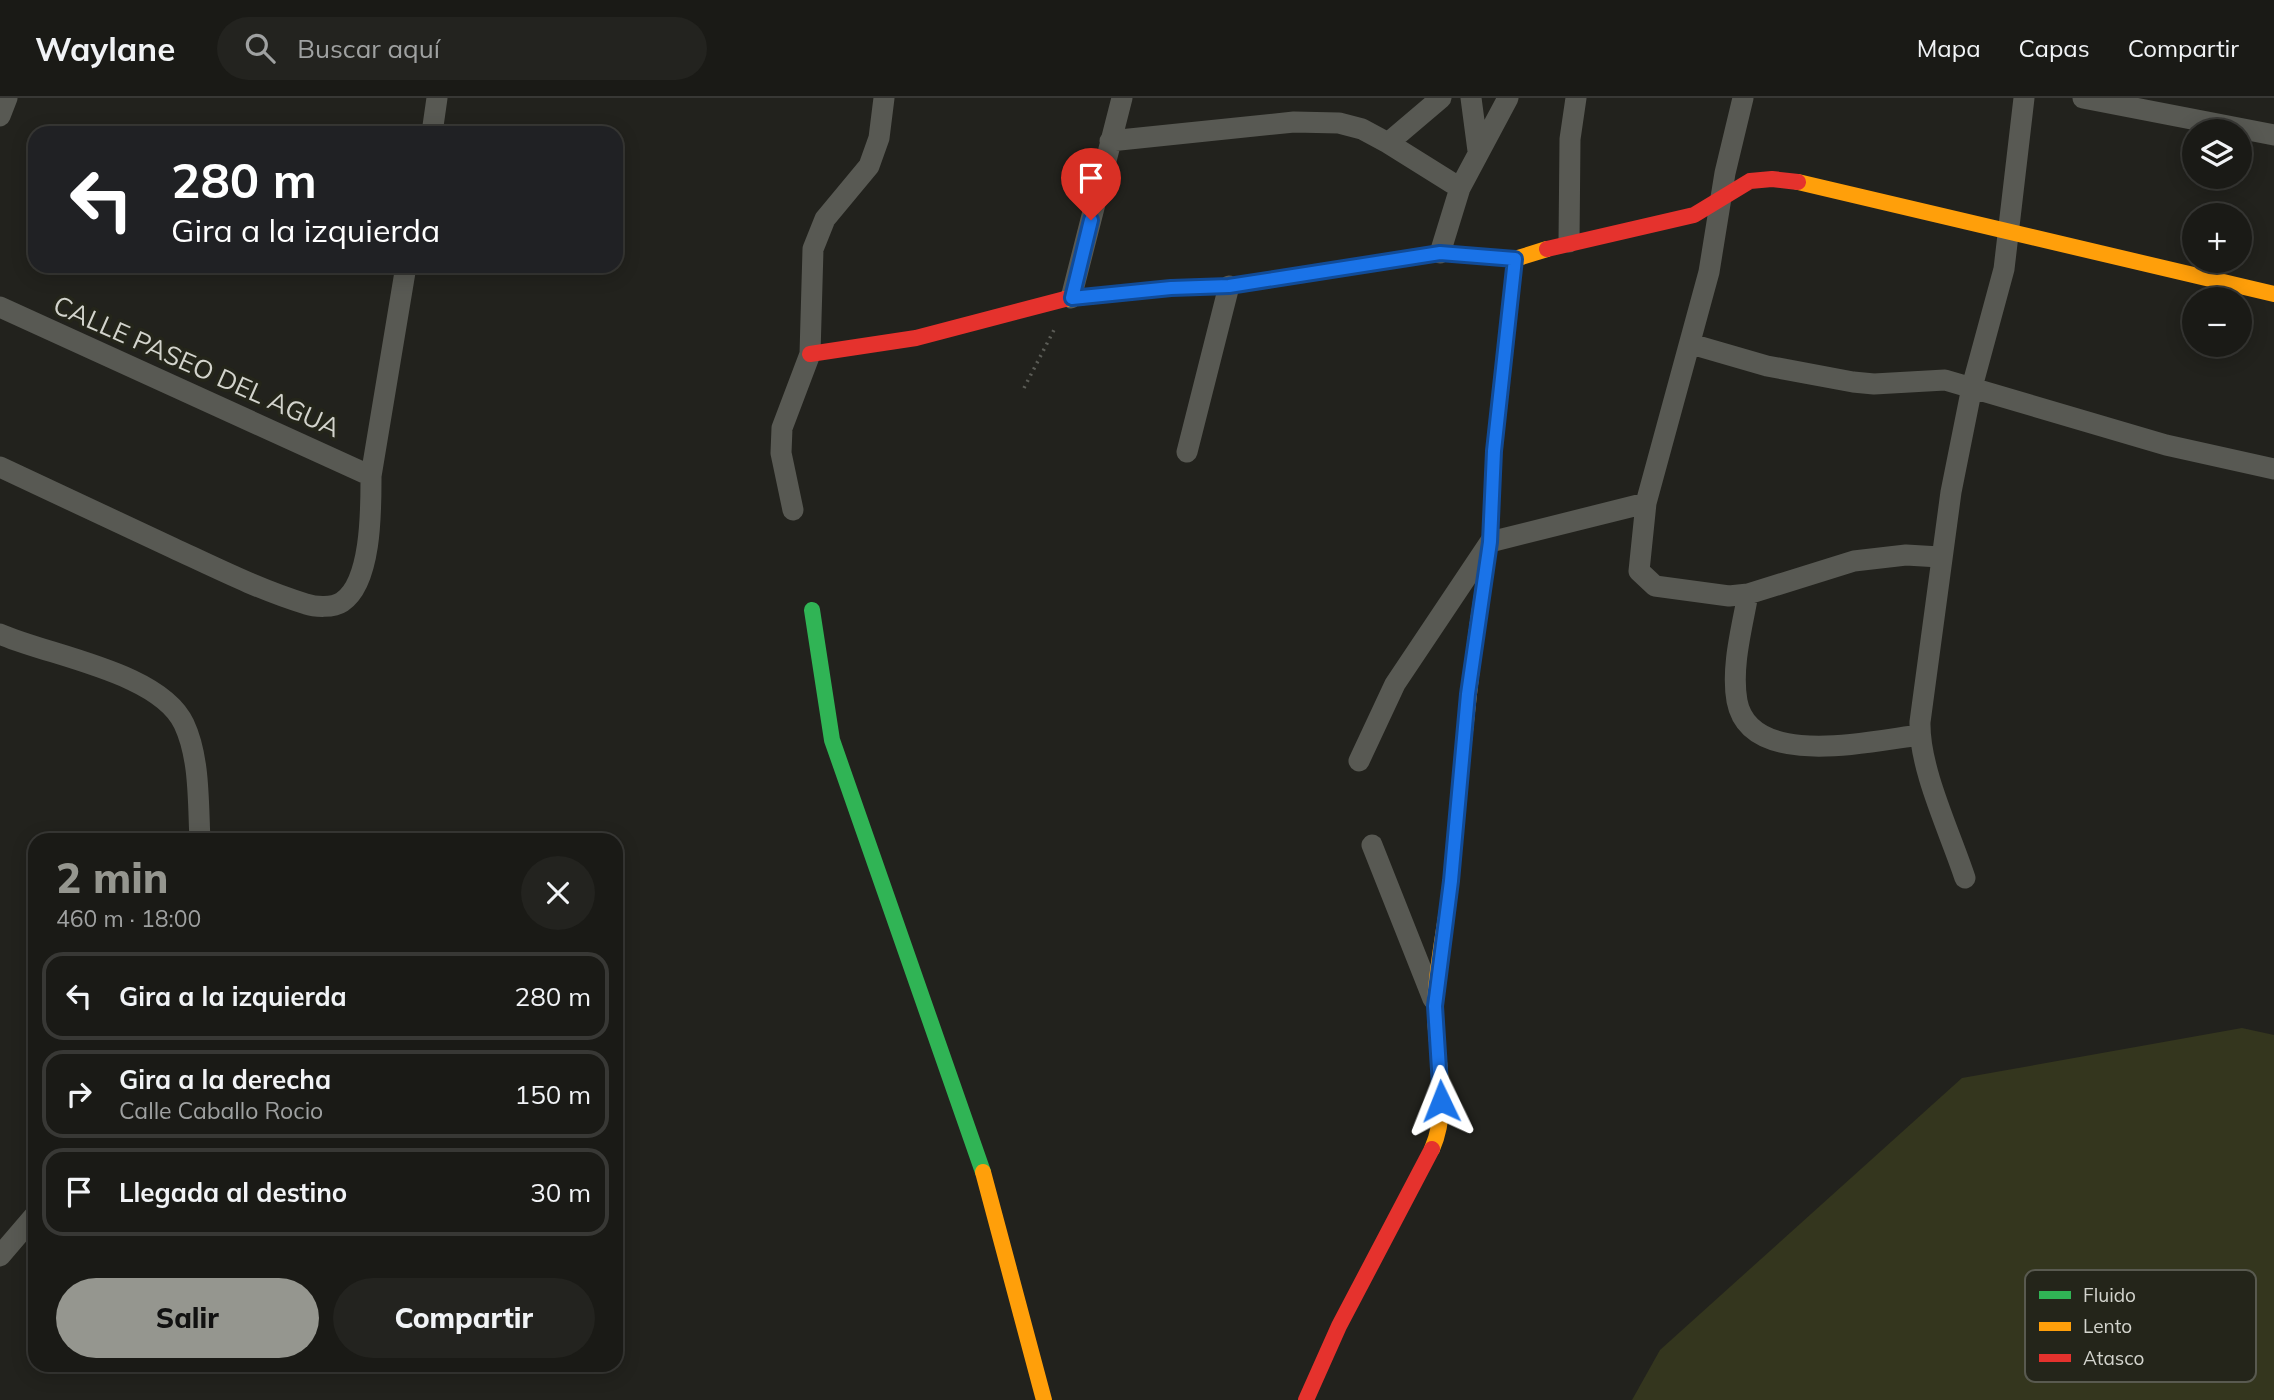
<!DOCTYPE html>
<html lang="es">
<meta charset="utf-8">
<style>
:root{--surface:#1a1a16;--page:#23231f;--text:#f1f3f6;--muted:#9fa1a1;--line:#383835;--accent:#95968f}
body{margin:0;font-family:Mulish,sans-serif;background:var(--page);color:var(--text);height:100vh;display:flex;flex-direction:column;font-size:26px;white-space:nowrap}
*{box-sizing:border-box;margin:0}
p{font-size:23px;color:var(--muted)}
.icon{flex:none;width:38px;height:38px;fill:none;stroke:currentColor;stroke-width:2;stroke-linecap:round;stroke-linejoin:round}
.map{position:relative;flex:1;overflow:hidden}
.side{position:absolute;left:28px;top:735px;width:595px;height:539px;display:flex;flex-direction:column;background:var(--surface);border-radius:21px;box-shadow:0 4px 18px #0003,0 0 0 2px var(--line)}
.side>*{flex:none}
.hud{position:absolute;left:28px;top:28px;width:595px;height:147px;border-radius:21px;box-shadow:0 4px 18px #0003,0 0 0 2px var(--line);background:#202124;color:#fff;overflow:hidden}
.tools{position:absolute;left:2182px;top:21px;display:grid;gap:14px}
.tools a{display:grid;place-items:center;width:70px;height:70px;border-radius:50%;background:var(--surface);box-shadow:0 4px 18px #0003,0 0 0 2px var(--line);font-size:35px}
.pin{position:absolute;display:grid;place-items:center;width:60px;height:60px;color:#fff;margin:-72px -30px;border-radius:50% 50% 50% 0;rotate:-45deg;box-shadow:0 0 7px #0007}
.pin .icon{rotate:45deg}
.me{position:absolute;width:77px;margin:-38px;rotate:358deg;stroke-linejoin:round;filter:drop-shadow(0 0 5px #0008)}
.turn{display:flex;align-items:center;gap:24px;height:147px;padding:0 28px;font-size:32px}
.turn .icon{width:91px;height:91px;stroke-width:2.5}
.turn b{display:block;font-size:49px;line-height:60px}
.round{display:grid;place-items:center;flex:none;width:74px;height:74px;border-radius:37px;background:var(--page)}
.overview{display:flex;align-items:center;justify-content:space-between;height:119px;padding:0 28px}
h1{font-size:42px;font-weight:800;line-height:52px;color:var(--accent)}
.action{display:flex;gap:14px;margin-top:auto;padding:14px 28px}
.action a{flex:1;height:80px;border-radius:42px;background:var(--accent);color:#111;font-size:28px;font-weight:800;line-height:80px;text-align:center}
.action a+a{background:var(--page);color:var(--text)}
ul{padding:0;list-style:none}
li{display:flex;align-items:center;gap:21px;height:88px;margin:0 14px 10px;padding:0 14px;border:4px solid var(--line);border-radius:21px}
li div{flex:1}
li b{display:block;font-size:26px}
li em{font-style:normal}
header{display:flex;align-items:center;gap:42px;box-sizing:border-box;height:98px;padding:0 35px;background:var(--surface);border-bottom:2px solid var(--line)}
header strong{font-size:33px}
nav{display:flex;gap:38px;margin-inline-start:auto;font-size:24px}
.search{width:490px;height:63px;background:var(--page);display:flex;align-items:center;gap:18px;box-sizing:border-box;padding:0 24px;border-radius:38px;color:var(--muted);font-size:26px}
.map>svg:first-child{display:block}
</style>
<header>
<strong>Waylane</strong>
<div class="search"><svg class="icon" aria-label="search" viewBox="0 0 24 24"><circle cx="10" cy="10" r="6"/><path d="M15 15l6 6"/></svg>Buscar aquí</div>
<nav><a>Mapa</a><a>Capas</a><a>Compartir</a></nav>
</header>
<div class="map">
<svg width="2274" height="1302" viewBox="0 0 2274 1302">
<rect width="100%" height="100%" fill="#22221d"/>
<!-- green -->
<path fill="#34361e" d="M2242,930L2274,937V1302H1632L1660,1252L1962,980Z"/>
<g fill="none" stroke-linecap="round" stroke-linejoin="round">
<!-- path -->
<path stroke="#5b5c56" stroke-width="3.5" stroke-dasharray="2 5" stroke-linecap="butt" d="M1024,290L1055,230"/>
<!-- street -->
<path stroke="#585953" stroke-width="21" d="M1471,0L1478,53
M1743,0L1725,75L1709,174L1646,405L1639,473L1655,488L1729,498L1748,496L1854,463L1906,457L1940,459
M2083,0L2274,37
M0,18L7,0
M432,35L437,0
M1110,43L1294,24L1339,25L1362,31L1388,45L1460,90
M1388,45L1441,0
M1569,144L1570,41L1576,0
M1440,155L1460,90L1508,0
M1071,200L1122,0
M0,209L371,378
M1691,246L1767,268L1853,284L1874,286L1945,282L2166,347L2274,371
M1187,354L1229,188
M0,369C58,396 115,423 173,450C216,470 260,492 306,506C315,509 333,510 342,504C372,484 371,410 371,378L406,168
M793,412L781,355L782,330L810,256L813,151L825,121L869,68L879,40L884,0
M1748,496C1742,530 1731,569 1737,603C1750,672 1871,643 1920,637
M0,536C50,558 160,574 184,626C200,660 198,705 200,742
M1359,663L1395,586L1490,444L1646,405
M1372,747L1433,901
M1965,780C1950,734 1919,671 1920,624L1951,394L1972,289L2004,171L2024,0
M0,1158L35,1117"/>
<!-- fast -->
<path stroke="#30b455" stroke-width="16" d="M1480,510L1490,444L1494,353L1515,161
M812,512L832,642L983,1074"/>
<!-- slow -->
<path stroke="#ff9f0a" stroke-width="16" d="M1798,84L2274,196
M1065,201L1171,190L1229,188L1440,155L1515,161L1547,151
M1432,1051C1452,1006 1434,955 1435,908C1436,866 1447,823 1451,781C1460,691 1466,601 1480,510
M983,1074L1044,1302"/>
<!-- jam -->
<path stroke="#e5322d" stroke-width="16" d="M1547,151L1694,117L1750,83L1772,81L1798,84
M810,256L916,240L1065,201
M1306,1302L1339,1228L1432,1051"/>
</g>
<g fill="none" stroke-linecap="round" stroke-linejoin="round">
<!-- route casing -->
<g stroke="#114b97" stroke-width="18">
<path id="route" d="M1091,122L1072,200L1171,190L1229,188L1440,155L1515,161L1494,353L1490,444L1468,596L1451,783L1435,908L1441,1003"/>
</g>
<!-- route -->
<use href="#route" stroke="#1a73e8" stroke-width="12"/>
</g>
<g text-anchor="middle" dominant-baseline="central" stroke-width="7" stroke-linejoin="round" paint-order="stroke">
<!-- street labels -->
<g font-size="26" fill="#d3d4cd" stroke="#24251a">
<text transform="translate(197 268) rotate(24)">CALLE PASEO DEL AGUA</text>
</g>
</g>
<!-- legend -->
<rect x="2025" y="1172" width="231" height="112" rx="10" fill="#24251a" stroke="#595a50" stroke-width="2"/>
<rect x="2039" y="1193" width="32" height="8" fill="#30b455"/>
<rect x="2039" y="1224" width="32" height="9" fill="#ff9f0a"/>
<rect x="2039" y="1256" width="32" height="8" fill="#e5322d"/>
<g font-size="19" fill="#d3d4cd">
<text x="2083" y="1204">Fluido</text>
<text x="2083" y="1235">Lento</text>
<text x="2083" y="1267">Atasco</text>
</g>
</svg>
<div class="tools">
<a><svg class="icon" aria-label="layers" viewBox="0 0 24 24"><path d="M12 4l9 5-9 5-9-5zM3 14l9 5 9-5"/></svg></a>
<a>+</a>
<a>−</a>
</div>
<div class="pin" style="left:1091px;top:122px;background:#d93025"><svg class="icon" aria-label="arrive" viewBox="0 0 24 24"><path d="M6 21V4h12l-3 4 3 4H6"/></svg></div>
<svg class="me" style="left:1441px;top:1003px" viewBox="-20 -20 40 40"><path d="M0-17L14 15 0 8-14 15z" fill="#1a73e8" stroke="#fff" stroke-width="4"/></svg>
<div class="hud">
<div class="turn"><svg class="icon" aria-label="left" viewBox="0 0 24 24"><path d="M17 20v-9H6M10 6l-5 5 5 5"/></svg><div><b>280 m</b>Gira a la izquierda</div></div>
</div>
<section class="side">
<div class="overview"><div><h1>2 min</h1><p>460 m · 18:00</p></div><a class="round"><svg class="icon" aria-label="close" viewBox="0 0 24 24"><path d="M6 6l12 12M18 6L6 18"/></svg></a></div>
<ul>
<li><svg class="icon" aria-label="left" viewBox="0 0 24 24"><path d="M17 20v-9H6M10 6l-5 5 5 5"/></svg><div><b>Gira a la izquierda</b></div><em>280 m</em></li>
<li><svg class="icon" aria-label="right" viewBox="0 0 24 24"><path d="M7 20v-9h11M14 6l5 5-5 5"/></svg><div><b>Gira a la derecha</b><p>Calle Caballo Rocio</p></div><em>150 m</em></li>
<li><svg class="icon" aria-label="arrive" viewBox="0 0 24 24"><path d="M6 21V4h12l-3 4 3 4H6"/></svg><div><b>Llegada al destino</b></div><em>30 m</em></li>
</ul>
<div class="action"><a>Salir</a><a>Compartir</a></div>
</section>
</div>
